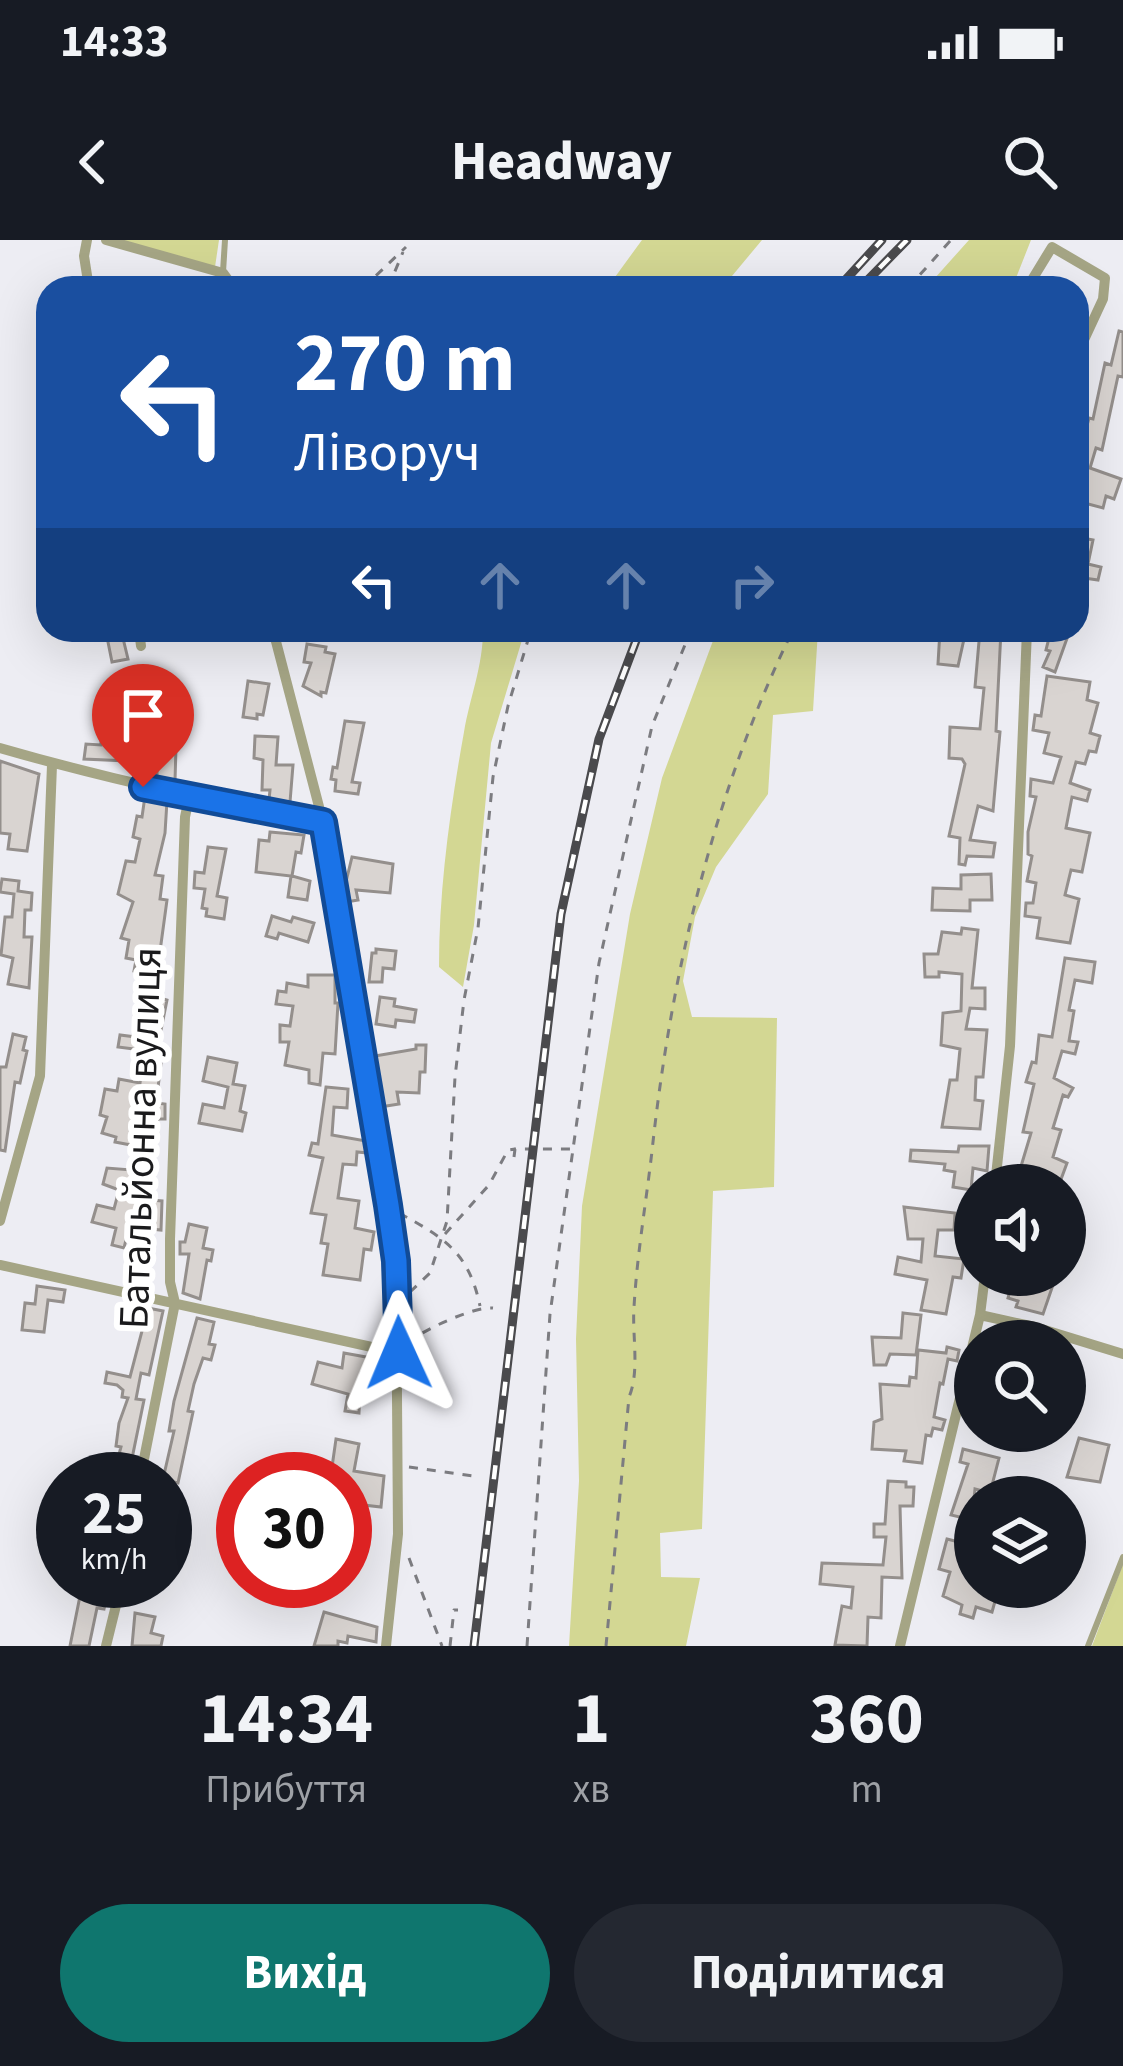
<!DOCTYPE html>
<html lang="uk">
<meta charset="utf-8">
<style>
:root{--surface:#171b24;--page:#242831;--text:#f1f3f6;--muted:#9ea1a6;--accent:#0f766e}
body{margin:0;font-family:"Source Sans 3",sans-serif;background:var(--page);color:var(--text);height:100vh;display:flex;flex-direction:column;font-size:45px;white-space:nowrap}
*{box-sizing:border-box;margin:0}
p{font-size:39px;color:var(--muted)}
.icon{flex:none;width:66px;height:66px;fill:none;stroke:currentColor;stroke-width:2;stroke-linecap:round;stroke-linejoin:round}
.map{position:relative;height:1406px;overflow:hidden}
.side{display:flex;flex-direction:column;background:var(--surface);flex:1}
.side>*{flex:none}
.hud{position:absolute;left:36px;top:36px;width:1053px;height:366px;border-radius:36px;box-shadow:0 12px 48px #0002;background:#1a4fa0;color:#fff;overflow:hidden}
.tools{position:absolute;left:954px;top:924px;display:grid;gap:24px}
.tools a{display:grid;place-items:center;width:132px;height:132px;border-radius:50%;background:var(--surface);box-shadow:0 12px 48px #0002;font-size:60px}
.speed{position:absolute;left:36px;top:1212px;display:flex;gap:24px;font-size:60px;font-weight:700;text-align:center}
.speed>*{display:grid;place-content:center;width:156px;height:156px;border-radius:50%;background:var(--surface);box-shadow:0 12px 48px #0002;line-height:1}
.speed small{font-size:30px;font-weight:400}
.speed .limit{border:18px solid #d22;background:#fff;color:#111}
.pin{position:absolute;display:grid;place-items:center;width:102px;height:102px;color:#fff;margin:-123px -51px;border-radius:50% 50% 50% 0;rotate:-45deg;box-shadow:0 0 12px #0007}
.pin .icon{rotate:45deg}
.me{position:absolute;width:132px;margin:-66px;rotate:359deg;stroke-linejoin:round;filter:drop-shadow(0 0 9px #0008)}
.turn{display:flex;align-items:center;gap:42px;height:252px;padding:0 60px;font-size:54px}
.turn .icon{width:156px;height:156px;stroke-width:2.5}
.turn b{display:block;font-size:84px;line-height:102px}
.lanes{display:flex;align-items:center;height:114px;padding:0 60px;background:#0003;justify-content:center;gap:60px;direction:ltr}
.lanes .off{opacity:.35}
.eta{display:flex;justify-content:space-evenly;align-items:center;height:204px;text-align:center}
.eta b{font-size:72px;font-weight:700;line-height:84px}
.cta{display:flex;gap:24px;margin-top:auto;padding:24px 60px}
.cta a{flex:1;height:138px;border-radius:72px;background:var(--accent);color:#fff;font-size:48px;font-weight:700;line-height:138px;text-align:center}
.cta a+a{background:var(--page);color:var(--text)}
.status{display:flex;justify-content:space-between;align-items:center;height:84px;padding:0 60px;background:var(--surface);direction:ltr}
.status svg{height:33px;fill:currentColor}
header{display:flex;justify-content:space-between;align-items:center;height:156px;padding:0 60px;background:var(--surface);font-size:54px;font-weight:700}
.map>svg:first-child{display:block}
</style>
<div class="status"><b>14:33</b><svg viewBox="0 0 49 12"><path d="M0 12V9h3v3zM5 12V6h3v6zM10 12V3h3v9zM15 12V0h3v12zM26 1h20v11H26zM47 4h2v5h-2z"/></svg></div>
<header><svg class="icon" aria-label="back" viewBox="0 0 24 24"><path d="M15 5l-7 7 7 7"/></svg>Headway<svg class="icon" aria-label="search" viewBox="0 0 24 24"><circle cx="10" cy="10" r="6"/><path d="M15 15l6 6"/></svg></header>
<div class="map">
<svg width="1123" height="1406" viewBox="0 0 1123 1406">
<rect width="100%" height="100%" fill="#ededf3"/>
<!-- green -->
<path fill="#d3d793" d="M116,0H219L215,27Z
M642,0H762L722,48H607Z
M969,0H1031L1012,48H926Z
M483,390H525L491,503L474,685L463,747L439,727C439,648 450,570 464,492C470,457 483,426 483,390Z
M717,390H818L813,471L773,475L768,554L716,627L695,677L683,741L692,777L777,778L774,947L713,951L702,1289L660,1293L661,1337L700,1338L686,1406H569L579,1241L576,1099L582,966L630,674L662,538Z
M1123,1324V1406H1092Z"/>
<!-- building -->
<path fill="#d9d4d1" stroke="#948f8c" stroke-width="3" d="M1119,91L1123,92V137L1118,136L1102,210L1096,208L1090,228L1121,239L1114,259L1106,256L1103,268L1077,261V223L1089,178L1093,179L1105,123L1111,125Z
M1077,297L1093,300L1088,324L1101,327L1098,340L1077,337Z
M112,390H121L128,419L112,422L106,392Z
M940,390H966L958,426L938,424Z
M980,390H1001L996,491L1000,492L993,571L978,566L970,600L995,603L993,617L967,616L965,625L959,624L960,598L949,596L965,524L962,519L949,518L950,487L980,489L984,448L975,447Z
M1051,390H1070L1055,432L1043,427L1050,411L1046,410Z
M307,404L326,407L325,412L335,414L326,453L321,452V456L303,446L311,423L304,422Z
M1047,436L1090,442L1087,460L1098,463L1090,493L1100,496L1096,512L1089,511L1085,524L1076,522L1070,543L1090,550L1087,561L1072,557L1066,588L1090,593L1082,632L1071,630L1065,655L1079,659L1070,703L1037,698L1040,678L1025,676L1026,663H1033L1036,643L1027,641L1032,616L1028,614V592L1036,557L1030,556L1031,539L1053,543L1061,517L1044,513L1049,493L1033,490L1035,475L1041,476Z
M248,441L269,444L263,475L257,474V479L243,477Z
M345,481L364,483L352,542L360,543L358,554L335,551L336,540L331,539L333,527L337,528Z
M148,482L163,483L161,500L173,502L176,507L175,541L157,538V528H150V522L84,519L86,504L101,505V495L118,496V503L146,504Z
M255,496L278,497L276,525H293L290,562L269,560L270,550H262L263,520L254,518Z
M0,521L39,534L27,611L8,609L10,594L0,593Z
M145,556L167,561L165,593L155,635L163,636L160,659L167,660L158,726L165,727L160,758L167,760L161,790L156,789L150,811L118,807L120,795L136,797L144,754L145,733L134,731L136,720L126,718L129,700L121,698L133,662L118,654L126,621L135,622L140,599L133,597L137,576L142,577Z
M270,592L304,595L301,613L296,612L292,636L310,641L307,660L288,657L291,636L256,632L259,600L269,601Z
M208,607L226,609L217,656L227,658L224,679L206,676L207,669L202,668L205,649L194,648L195,632L204,633Z
M352,617L393,624L390,653L356,650L358,660L346,662L344,650Z
M991,634L992,660H970V671L932,670L933,648L961,649V635Z
M2,639L19,641L18,651L32,653L31,670H25L24,697H32L29,748L8,744L13,718L1,715L5,677H12L14,654L0,652Z
M272,676L291,682L293,677L314,683L308,702L279,693L277,699L266,696Z
M962,688L978,690L972,748H985V769L970,768L966,789L987,790L983,837H976L975,860L983,861L980,889L942,887L950,840H957L960,809L941,805L943,773L961,771L962,734L939,732V737H925L924,714H938L942,692L961,694Z
M376,709L396,711L394,729L383,728L382,742H369L372,713H376Z
M1065,718L1095,722L1092,743L1075,740L1069,770L1074,771L1069,801L1078,802L1075,814L1062,811L1054,838L1073,848L1068,857L1063,855L1053,888L1061,890L1053,917L1067,923L1060,942L1047,937L1040,945H1006L1008,931L1019,933L1031,893L1023,892L1034,844L1026,842L1032,822L1036,823L1039,795L1052,797Z
M308,735H335V763H338L335,814L323,813L320,845L309,843V830L285,825L289,802H280V785L290,786L293,766L276,764L278,751L286,752L287,743L308,747Z
M380,757L395,759L394,766L416,770L414,782L396,780L395,787L376,784Z
M13,794L26,797L23,810L27,811L20,843L15,842L5,911L0,910V827H6Z
M416,805H426L425,832H420L419,853L397,852L399,864L380,867L375,816L416,809Z
M208,817L237,823L233,844L245,846L240,871L246,873L242,891L199,883L203,864L224,868L228,847L203,841Z
M143,821L161,824L156,863L165,864V879H158L144,945L153,948L150,960L162,961L161,990L129,987L124,1008L112,1005L116,988L92,982L97,965L114,969L119,950L103,944L107,928L131,930L136,906L115,902L116,897L102,893L107,877L100,875L105,849L117,851L119,839L140,843Z
M326,847L348,849L347,868L334,867L332,895L366,901L368,913L357,912L356,925L343,924L338,958L359,961L355,988L374,992L371,1010L364,1009L360,1040L323,1035L328,1004L321,1003L326,975L311,973L323,918L309,915L312,903L318,904Z
M959,906H989L987,931L973,928L971,950L953,947L955,932L944,930L945,924L910,921L911,910L958,912Z
M904,967L955,973L954,990H938L935,1016L964,1019L961,1038L953,1037L946,1074L921,1070L927,1040L895,1034L898,1017L921,1022L923,999H908Z
M189,984L207,988L203,1008L213,1010L211,1021L207,1020L200,1059L183,1053L189,1014H180V1002H185Z
M1031,1035L1054,1042L1043,1074L1016,1067L1018,1061L1008,1058L1011,1047L1026,1051Z
M37,1046L65,1050L63,1062L48,1060L44,1092L22,1090L25,1063L35,1064Z
M148,1068L163,1071L149,1135L141,1133L136,1159L144,1160L129,1233L115,1229L121,1207L116,1206L119,1183L128,1158L122,1157L123,1150L117,1145L105,1143L107,1132L130,1137Z
M903,1073L921,1075L916,1115L890,1114L886,1125H874L872,1097L901,1098Z
M197,1078L214,1082L209,1104L215,1105L211,1120L203,1118L194,1144L188,1171L193,1172L178,1243L174,1242L170,1263L165,1262L163,1239L174,1191H169L174,1161Z
M947,1107L959,1110L957,1121L948,1119L943,1144L940,1143L934,1177L945,1180L942,1190L933,1188L931,1196L926,1195L922,1223L904,1221L906,1211L872,1209L874,1182L882,1179L880,1144L909,1146L910,1137L916,1138L918,1110L946,1113Z
M344,1113L377,1119L375,1132L361,1133L359,1173L345,1171L348,1154L312,1144L318,1122L342,1128Z
M1079,1198L1109,1205L1100,1242L1067,1237Z
M336,1199L359,1204L354,1231L384,1236L381,1267L363,1265L355,1313L345,1310V1239H332L331,1234Z
M963,1209L999,1218L990,1253L975,1249L972,1280L951,1275L968,1224L960,1222Z
M888,1241L906,1242V1247H914L913,1266H900L902,1338L882,1337L881,1378L868,1377L867,1406L835,1405L842,1366L851,1368L853,1347L820,1344L822,1323L883,1325L886,1297H874V1284H885Z
M947,1299L975,1306L972,1326L975,1347H999L992,1372L976,1367L973,1378L960,1374L962,1365L943,1356L950,1332L939,1329Z
M90,1341H110L104,1369L97,1368L89,1406H70L82,1346L88,1348Z
M324,1372L377,1387L376,1402L348,1396L347,1403L338,1401V1406H314Z
M135,1373L155,1377L151,1393L163,1396L161,1406H132Z"/>
<g fill="none" stroke-linecap="round" stroke-linejoin="round">
<!-- path -->
<path stroke="#7c7c80" stroke-width="3" stroke-dasharray="9 9" stroke-linecap="butt" d="M363,48L406,7
M388,48L403,12
M908,48L951,0
M514,917L515,909H570
M399,973C445,998 469,1013 480,1066
M445,994L489,945L508,910L515,909
M410,1052L430,1033L447,981L455,837L464,760L478,688L493,537L508,466L531,390
M408,1103C422,1090 475,1066 493,1068
M409,1227L473,1236
M409,1318L442,1406
M450,1406L454,1370H458
M527,1406L550,1074L599,723L652,486L691,390
M606,1406L629,1157C640,1131 632,1096 634,1067C637,1015 646,963 652,911C671,734 714,550 793,390"/>
<!-- service -->
<path stroke="#a5a585" stroke-width="6" d="M223,32L225,0
M1088,1406L1123,1317"/>
<!-- minor -->
<path stroke="#a5a585" stroke-width="10" d="M87,0L84,16L89,48
M106,0L223,33L234,48
M1027,48L1052,7L1105,38L1103,59L1077,115
M139,390L141,406
M273,390L323,582L396,1021L398,1294L386,1406
M0,508C107,539 213,562 323,582
M995,945L1010,806L1027,390
M0,981L40,836L52,525
M0,1025L399,1113
M980,1075L1035,1087L1123,1114
M140,1239L175,1063L170,1042V999L185,577L189,558
M106,1406L122,1341
M900,1406L980,1075L985,1035"/>
<!-- rail casing -->
<g stroke="#4a4a4d" stroke-width="9">
<path id="rail" d="M838,48L882,0
M860,48L907,0
M474,1406L561,674L599,499L640,390"/>
</g>
<!-- rail -->
<use href="#rail" stroke="#fff" stroke-width="4.5" stroke-dasharray="14" stroke-linecap="butt"/>
</g>
<g fill="none" stroke-linecap="round" stroke-linejoin="round">
<!-- route casing -->
<g stroke="#114b97" stroke-width="30">
<path id="route" d="M143,547L323,582L388,965L396,1021L399,1113"/>
</g>
<!-- route -->
<use href="#route" stroke="#1a73e8" stroke-width="21"/>
</g>
<g text-anchor="middle" dominant-baseline="central" stroke-width="12" stroke-linejoin="round" paint-order="stroke">
<!-- street labels -->
<g font-size="42" fill="#1a1a1c" stroke="#fff">
<text transform="translate(141 898) rotate(-88)">Батальйонна вулиця</text>
</g>
</g>
</svg>
<div class="tools">
<a><svg class="icon" aria-label="sound" viewBox="0 0 24 24"><path d="M4 9h4l5-4v14l-5-4H4zM17 9q2 3 0 6"/></svg></a>
<a><svg class="icon" aria-label="search" viewBox="0 0 24 24"><circle cx="10" cy="10" r="6"/><path d="M15 15l6 6"/></svg></a>
<a><svg class="icon" aria-label="layers" viewBox="0 0 24 24"><path d="M12 4l9 5-9 5-9-5zM3 14l9 5 9-5"/></svg></a>
</div>
<div class="speed"><div>25<small>km/h</small></div><div class="limit">30</div></div>
<div class="pin" style="left:143px;top:547px;background:#d93025"><svg class="icon" aria-label="arrive" viewBox="0 0 24 24"><path d="M6 21V4h12l-3 4 3 4H6"/></svg></div>
<svg class="me" style="left:399px;top:1113px" viewBox="-20 -20 40 40"><path d="M0-17L14 15 0 8-14 15z" fill="#1a73e8" stroke="#fff" stroke-width="4"/></svg>
<div class="hud">
<div class="turn"><svg class="icon" aria-label="left" viewBox="0 0 24 24"><path d="M17 20v-9H6M10 6l-5 5 5 5"/></svg><div><b>270 m</b>Ліворуч</div></div>
<div class="lanes"><svg class="icon" aria-label="left" viewBox="0 0 24 24"><path d="M17 20v-9H6M10 6l-5 5 5 5"/></svg><svg class="icon off" aria-label="ahead" viewBox="0 0 24 24"><path d="M12 20V5M6 11l6-6 6 6"/></svg><svg class="icon off" aria-label="ahead" viewBox="0 0 24 24"><path d="M12 20V5M6 11l6-6 6 6"/></svg><svg class="icon off" aria-label="right" viewBox="0 0 24 24"><path d="M7 20v-9h11M14 6l5 5-5 5"/></svg></div>
</div>
</div>
<section class="side">
<div class="eta">
<div><b>14:34</b><p>Прибуття</p></div>
<div><b>1</b><p>хв</p></div>
<div><b>360</b><p>m</p></div>
</div>
<div class="cta"><a>Вихід</a><a>Поділитися</a></div>
</section>
